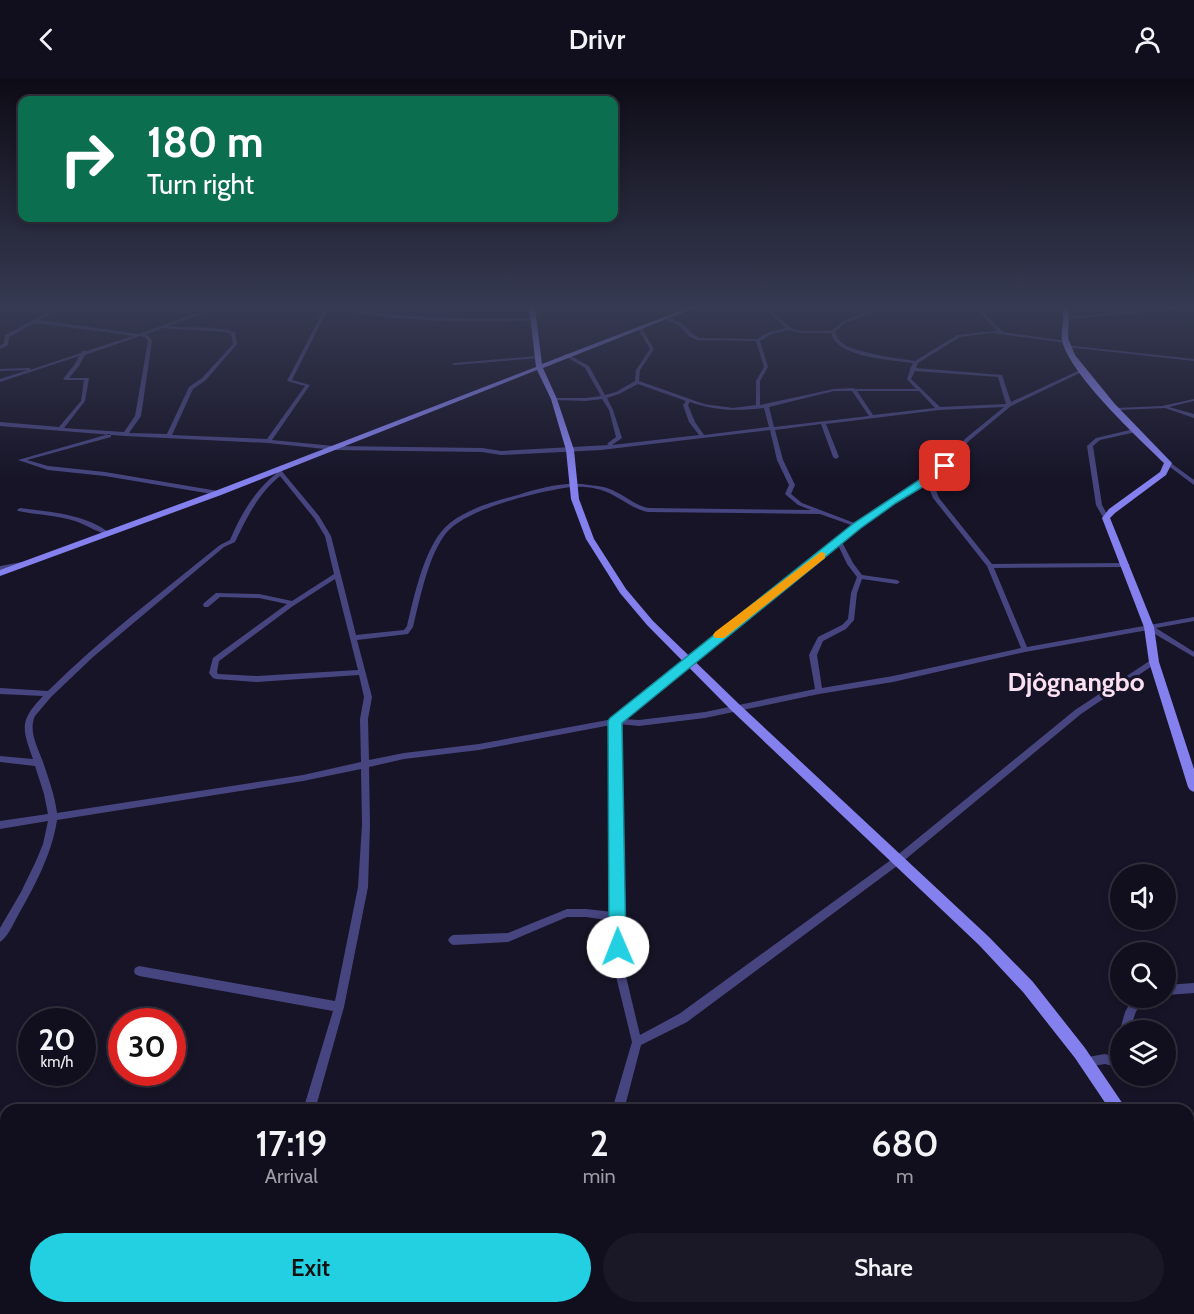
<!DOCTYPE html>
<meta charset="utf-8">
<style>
:root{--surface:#110f1d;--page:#1a1826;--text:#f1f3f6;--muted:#9c9ca4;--line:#302f3b;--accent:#23d0e2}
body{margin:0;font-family:Cabin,sans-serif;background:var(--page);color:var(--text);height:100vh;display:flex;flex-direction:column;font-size:22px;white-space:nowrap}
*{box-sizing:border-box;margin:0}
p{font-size:20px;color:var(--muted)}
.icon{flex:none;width:33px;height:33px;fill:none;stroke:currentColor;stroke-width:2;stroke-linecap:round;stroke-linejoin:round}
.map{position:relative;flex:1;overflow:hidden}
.panel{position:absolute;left:0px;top:1026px;width:1194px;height:210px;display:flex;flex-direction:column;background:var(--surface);border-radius:18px 18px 0 0;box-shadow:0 3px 9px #0003,0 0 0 2px var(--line)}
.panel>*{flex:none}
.hud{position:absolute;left:18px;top:18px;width:600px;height:126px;border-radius:12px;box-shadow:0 3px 9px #0003,0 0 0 2px var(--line);background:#0b6e4f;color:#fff;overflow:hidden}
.controls{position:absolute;left:1110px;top:786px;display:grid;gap:12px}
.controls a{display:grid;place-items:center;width:66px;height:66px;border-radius:50%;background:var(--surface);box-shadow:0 3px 9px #0003,0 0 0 2px var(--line);font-size:30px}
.speed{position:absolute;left:18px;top:930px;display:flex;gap:12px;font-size:30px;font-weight:700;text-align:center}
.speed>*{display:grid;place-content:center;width:78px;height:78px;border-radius:50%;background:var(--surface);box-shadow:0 3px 9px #0003,0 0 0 2px var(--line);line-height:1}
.speed small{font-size:15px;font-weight:400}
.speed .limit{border:9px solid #d22;background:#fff;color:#111}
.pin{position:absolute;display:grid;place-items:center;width:51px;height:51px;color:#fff;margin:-26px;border-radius:12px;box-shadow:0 3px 9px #0006}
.me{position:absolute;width:66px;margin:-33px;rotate:359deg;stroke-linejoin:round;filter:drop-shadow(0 0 4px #0008)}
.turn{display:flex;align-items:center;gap:21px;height:126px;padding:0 30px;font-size:27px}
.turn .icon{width:78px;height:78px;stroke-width:2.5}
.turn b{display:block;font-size:42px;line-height:51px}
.eta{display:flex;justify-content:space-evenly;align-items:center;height:102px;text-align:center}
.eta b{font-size:36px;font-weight:600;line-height:42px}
.button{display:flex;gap:12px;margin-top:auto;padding:12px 30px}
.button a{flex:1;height:69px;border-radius:36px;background:var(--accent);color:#111;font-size:24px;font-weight:600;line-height:69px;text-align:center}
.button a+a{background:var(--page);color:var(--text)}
header{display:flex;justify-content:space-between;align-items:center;height:78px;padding:0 30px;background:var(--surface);font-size:27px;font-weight:600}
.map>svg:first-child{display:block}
</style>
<header><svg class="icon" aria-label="back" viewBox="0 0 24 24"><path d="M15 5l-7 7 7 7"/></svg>Drivr<svg class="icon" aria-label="person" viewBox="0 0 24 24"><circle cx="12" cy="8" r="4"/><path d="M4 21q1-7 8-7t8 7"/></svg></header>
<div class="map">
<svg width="1194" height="1236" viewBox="0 0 1194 1236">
<rect width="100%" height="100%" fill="#171427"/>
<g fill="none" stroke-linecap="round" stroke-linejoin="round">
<!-- street -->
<path fill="#474580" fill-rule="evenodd" d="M58,229H62L39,242L139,256L214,229H219L218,230L168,248C190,251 213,247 235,254L237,266L206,302L193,311L172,357L267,361L305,308L287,303L325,229H329L292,302L310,307L272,362L334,368L482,370L501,373L609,367L607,366L608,365L616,359L609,332L602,321L586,323L554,322L552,321L554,320H586L601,318L585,290L565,278V276H567L589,288L605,317L616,314L635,303L636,292L650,271L637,249L639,248L641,249L654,271L640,292L639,303L704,326L733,330L756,327V303L764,289L756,263L697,262L690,259L679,248L663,240V238H665L683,246L694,257L700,260L757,261L769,254L786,250L763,229H767L791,250L801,253H832L843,243L872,232L873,229H877L875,234L845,245L835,254L839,262L846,268L857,272L882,278L915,283L957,257L992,253H997L974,229H978L1003,254L1066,263L1068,264L1066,265L992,255L960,259L918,285L916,290L1002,297L1011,324L1080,292L1084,293L1011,328L970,362L935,399V410L939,420L992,486L1127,485L1130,487L1127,489L994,490L1027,569L1194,539V543L1156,550L1194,574V579L1148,552L1025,574L893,604L819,616L705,640L639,648L619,646L623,886L640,957L679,936L895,779L1075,632L1151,582L1154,581L1158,584L1081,636L901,785L687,944L641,967L624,1032H612L632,964L613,886V843L586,839H567L508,864L453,867L450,865L448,862L450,859L453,857L508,855L567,831H586L613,834L611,647L479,672L404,681L369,689L370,747L368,809L344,929L315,1032H303L333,933L139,898L135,896L134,893L135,890L139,888L335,923L358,809L362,747L361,691L303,703L57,742C52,777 33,811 16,841C12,849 7,859 0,864V850L21,814L36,783L43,766L48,743L0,751V743L48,736L44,716L35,688L0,684V678L33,681C22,650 19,643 43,618L0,616V610L48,613C101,560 162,514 220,467L230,462C241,436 255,412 277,395L275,392L278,390L280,391L319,438L331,458L356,557L404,552L407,548C414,519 425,464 450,445C469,430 495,423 518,417C540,410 566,403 589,407C598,408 608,409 616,414C627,419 635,427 648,430L811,432L798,427L785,416L789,407L777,382L770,352L601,372L501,377L482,374L334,372L268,365L125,358L0,348V344L59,349L81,323L84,302H65L63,301L75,286L79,278L0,304V301L28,292L0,293V291L28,290H30V292L81,275L82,273H86L134,258L35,245L9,259L8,267L0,271V268L4,265L5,257ZM163,250L225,254L231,256L233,266L202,300L189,309L167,356L129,355L141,338L152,263L148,257H145ZM789,252L801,255H831C832,258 834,262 836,264C850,280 893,282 913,285L910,291V292L907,301L916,311H855L853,310L834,311L760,327V303L768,289L760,263L772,256ZM140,258L145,259L148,263L135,338L124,354L64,350L85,323L89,300H69L79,288L85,277ZM915,293L998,299L1006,326L940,329L911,301ZM638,306L686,323L683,327L689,344L699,357L612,367L622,360L613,332L607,320L619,316ZM834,313H852L869,338L774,349L769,329ZM857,313H919L935,330L873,337ZM690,324C715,333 739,333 764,330L769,349L704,357L695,344L688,327ZM1004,329L966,360L930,398L890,421L857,446L802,425L791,416L795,407L783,382L775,352L821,346L833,379L836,381L839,379L826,346L939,332ZM280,398L314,440L325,458L334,496L292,523L259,516L216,515L204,525L203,527L204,529H208L220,519L259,520L287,526L213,580L209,595L213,600L216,601L257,604L359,597L364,619L360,641L361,684L303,697L57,735C55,718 48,699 43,684C38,670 28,653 35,638L51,619L93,579L224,469L235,464C247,439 258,416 280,398ZM929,403V410L933,420L987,488L1021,570L893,598L822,610L817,577L823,563L846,551L854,542L857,515L862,501L897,506L900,504L897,502L862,497L853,485L842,464L894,423ZM571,409C585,408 601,410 613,417C626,424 634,431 648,434L820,436L854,448L613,641L479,666L404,675L369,682L368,641L372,619L357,562L408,556L413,549C420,521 428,477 447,454C468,430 540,413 571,409ZM838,467L847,486L857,499L851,515L848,541L842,547L818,559L809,577L815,611L705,634L639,642L623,641ZM335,501L358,592L257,598L218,596L217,594L219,583L293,528Z
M330,229H337C402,241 468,241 535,240L537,241L535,242C480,244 425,244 371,237C358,235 342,234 330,229Z
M1181,229H1193L1191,230L1068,241L1066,240L1068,239Z
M1065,267L1194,281V283L1067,269L1065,268Z
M538,278L540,279V280L454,287L452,286L454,285Z
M1194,321V323L1169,329L1194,336V340L1165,330L1117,332L1115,331L1117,330L1162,328Z
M1134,351L1136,352V354L1100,362L1093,368L1102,427L1109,440L1106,442L1104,441L1096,427L1087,368L1096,360Z
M109,356L111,357V359L27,382L48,388L105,394L218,413L221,415L218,417L105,398L48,392L18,382Z
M1168,383L1194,402V407L1166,386V384Z
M20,430C51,434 86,436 111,456L110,457C102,457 85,446 75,443C56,437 37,437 18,433L17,432Z
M22,484L25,486L24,487L0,492V488Z
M1194,905V915L1166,917V907Z
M1133,920H1143L1135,936L1130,952H1120V954V952L1125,934Z
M1105,976L1120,980V990L1105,986L1086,989L1082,988L1081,984L1082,980Z
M49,1230H62L60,1236H47Z
M194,1230H207L205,1236H192Z
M579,1230H591L590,1236H578Z"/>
<!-- secondary -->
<path fill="#8481ef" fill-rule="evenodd" d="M529,229H535L542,286L690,229H697L543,290L557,321L574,372L579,421L594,461L626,511L653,543L740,627L989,859L1033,904L1085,970L1127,1032H1110L1075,980L1023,914L979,867L732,633L647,547L620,515L586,461L571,421L566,372L551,321L537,292L221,417L0,498V492L215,413L536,289Z
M1062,229H1068L1069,233L1068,260L1075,277L1114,325L1172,385L1166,397L1115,435L1110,440L1154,549L1159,584L1194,691V714L1190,712L1188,709L1149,584L1144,549L1102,440L1109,431L1160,394L1164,385C1137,359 1074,300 1063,266C1059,254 1066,241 1062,229Z
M1188,1140L1194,1143V1168L1188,1165Z"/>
<!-- primary -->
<path fill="#bf73ed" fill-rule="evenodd" d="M0,1072L6,1074V1092L0,1090Z
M331,1230H362L364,1236H333Z"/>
</g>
<!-- sky -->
<linearGradient id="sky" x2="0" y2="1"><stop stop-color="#0d0b15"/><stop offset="0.57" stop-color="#363a52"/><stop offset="1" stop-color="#363a52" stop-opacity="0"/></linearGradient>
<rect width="1194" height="402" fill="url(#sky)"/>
<!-- route -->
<path fill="#23d0e2" stroke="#178793" stroke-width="1.5" d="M945,385L950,388L936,401L896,425L861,450L622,645L626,869L624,875L618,877L611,875L609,869L608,643L610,640L854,445Z"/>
<!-- slow -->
<path fill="#f59e0b" d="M821,474L825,475V480L724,560H715L713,557L715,554Z"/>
<g text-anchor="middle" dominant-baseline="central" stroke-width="6" stroke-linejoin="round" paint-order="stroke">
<!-- quarter labels -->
<g font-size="26" font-weight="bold" fill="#fbe0f1" stroke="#171427">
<text x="1076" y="604">Djôgnangbo</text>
</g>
</g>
</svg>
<div class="controls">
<a><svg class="icon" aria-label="sound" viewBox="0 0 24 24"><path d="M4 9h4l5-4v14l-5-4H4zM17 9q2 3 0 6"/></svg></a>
<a><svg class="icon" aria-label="search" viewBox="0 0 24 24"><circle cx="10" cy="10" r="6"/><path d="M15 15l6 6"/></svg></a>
<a><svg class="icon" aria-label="layers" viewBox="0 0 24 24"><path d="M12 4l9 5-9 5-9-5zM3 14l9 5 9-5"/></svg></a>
</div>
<div class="speed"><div>20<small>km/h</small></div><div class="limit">30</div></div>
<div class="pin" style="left:945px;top:388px;background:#d93025"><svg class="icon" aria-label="arrive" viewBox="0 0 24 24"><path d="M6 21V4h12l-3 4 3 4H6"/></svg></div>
<svg class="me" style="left:618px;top:869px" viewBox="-20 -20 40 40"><circle r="19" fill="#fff"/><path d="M0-13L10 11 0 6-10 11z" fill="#23d0e2"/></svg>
<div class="hud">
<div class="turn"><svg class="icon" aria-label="right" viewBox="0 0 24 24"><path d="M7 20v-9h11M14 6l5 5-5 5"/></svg><div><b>180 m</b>Turn right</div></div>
</div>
<section class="panel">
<div class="eta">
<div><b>17:19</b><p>Arrival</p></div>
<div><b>2</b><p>min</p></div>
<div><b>680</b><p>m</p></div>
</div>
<div class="button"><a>Exit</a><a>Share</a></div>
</section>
</div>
